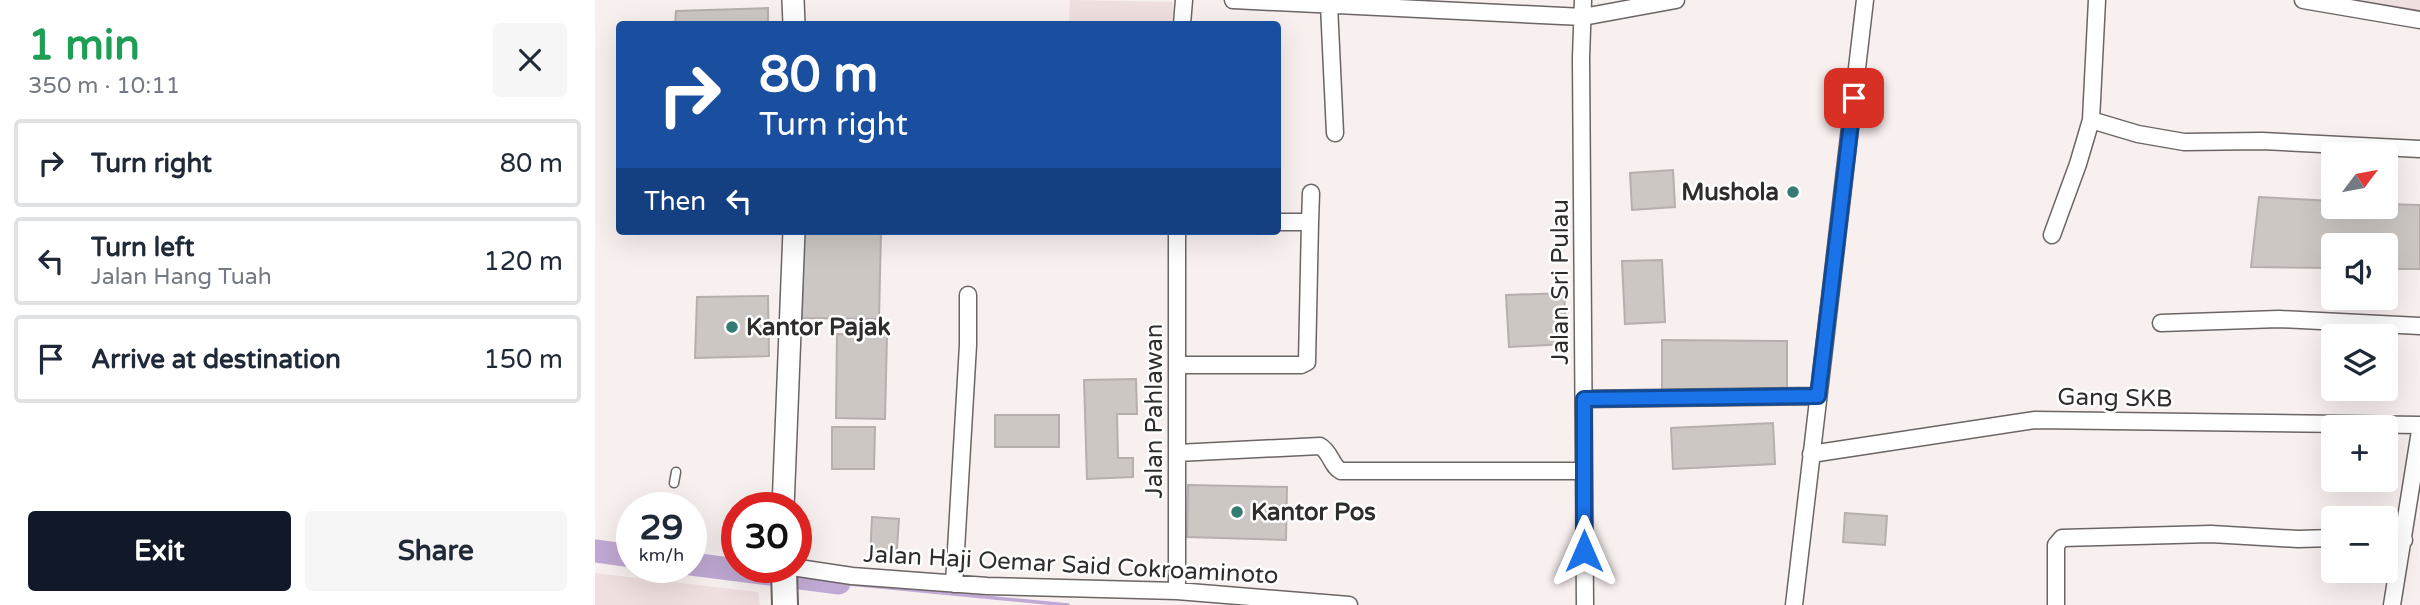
<!DOCTYPE html>
<meta charset="utf-8">
<style>
:root{--surface:#fff;--page:#f6f6f7;--text:#1f2937;--muted:#747a83;--line:#e0e1e3;--accent:#111827}
body{margin:0;font-family:"Varela Round",sans-serif;background:var(--page);color:var(--text);height:100vh;display:flex;flex-direction:column;font-size:26px;white-space:nowrap}
*{box-sizing:border-box;margin:0}
p{font-size:23px;color:var(--muted)}
.icon{flex:none;width:38px;height:38px;fill:none;stroke:currentColor;stroke-width:2;stroke-linecap:round;stroke-linejoin:round}
.map{position:relative;flex:1;overflow:hidden}
.drawer{display:flex;flex-direction:column;background:var(--surface);width:595px}
.drawer>*{flex:none}
.hud{position:absolute;left:21px;top:21px;width:665px;height:214px;border-radius:7px;box-shadow:0 7px 28px #0002;background:#1a4fa0;color:#fff;overflow:hidden}
.needle{width:46px;rotate:58deg}
.tools{position:absolute;left:1726px;top:142px;display:grid;gap:14px}
.tools a{display:grid;place-items:center;width:77px;height:77px;border-radius:7px;background:var(--surface);box-shadow:0 7px 28px #0002;font-size:35px}
.speed{position:absolute;left:21px;top:492px;display:flex;gap:14px;font-size:35px;font-weight:700;text-align:center}
.speed>*{display:grid;place-content:center;width:91px;height:91px;border-radius:50%;background:var(--surface);box-shadow:0 7px 28px #0002;line-height:1}
.speed small{font-size:18px;font-weight:400}
.speed .limit{border:10px solid #d22;background:#fff;color:#111}
.pin{position:absolute;display:grid;place-items:center;width:60px;height:60px;color:#fff;margin:-30px;border-radius:14px;box-shadow:0 4px 10px #0006}
.me{position:absolute;width:77px;margin:-38px;rotate:0deg;stroke-linejoin:round;filter:drop-shadow(0 0 5px #0008)}
.turn{display:flex;align-items:center;gap:24px;height:147px;padding:0 28px;font-size:32px}
.turn .icon{width:91px;height:91px;stroke-width:2.5}
.turn b{display:block;font-size:49px;line-height:60px}
.then{display:flex;align-items:center;height:66px;padding:0 28px;background:#0003;gap:14px;font-size:26px}
.round{display:grid;place-items:center;flex:none;width:74px;height:74px;border-radius:7px;background:var(--page)}
.summary{display:flex;align-items:center;justify-content:space-between;height:119px;padding:0 28px}
h1{font-size:42px;font-weight:700;line-height:52px;color:#1e9e55}
.primary-button{display:flex;gap:14px;margin-top:auto;padding:14px 28px}
.primary-button a{flex:1;height:80px;border-radius:7px;background:var(--accent);color:#fff;font-size:28px;font-weight:700;line-height:80px;text-align:center}
.primary-button a+a{background:var(--page);color:var(--text)}
ul{padding:0;list-style:none}
li{display:flex;align-items:center;gap:21px;height:88px;margin:0 14px 10px;padding:0 14px;border:4px solid var(--line);border-radius:7px}
li div{flex:1}
li b{display:block;font-size:26px}
li em{font-style:normal}
main{display:flex;flex:1;min-height:0}
.map>svg:first-child{display:block}
</style>
<main>
<section class="drawer">
<div class="summary"><div><h1>1 min</h1><p>350 m · 10:11</p></div><a class="round"><svg class="icon" aria-label="close" viewBox="0 0 24 24"><path d="M6 6l12 12M18 6L6 18"/></svg></a></div>
<ul>
<li><svg class="icon" aria-label="right" viewBox="0 0 24 24"><path d="M7 20v-9h11M14 6l5 5-5 5"/></svg><div><b>Turn right</b></div><em>80 m</em></li>
<li><svg class="icon" aria-label="left" viewBox="0 0 24 24"><path d="M17 20v-9H6M10 6l-5 5 5 5"/></svg><div><b>Turn left</b><p>Jalan Hang Tuah</p></div><em>120 m</em></li>
<li><svg class="icon" aria-label="arrive" viewBox="0 0 24 24"><path d="M6 21V4h12l-3 4 3 4H6"/></svg><div><b>Arrive at destination</b></div><em>150 m</em></li>
</ul>
<div class="primary-button"><a>Exit</a><a>Share</a></div>
</section>
<div class="map">
<svg width="1825" height="605" viewBox="0 0 1825 605">
<rect width="100%" height="100%" fill="#f8efef"/>
<!-- built -->
<path fill="#f0dfdf" d="M475,0L578,2L577,24H474Z
M1770,0H1825V14L1769,5Z
M0,573L163,592L165,605H0Z"/>
<g fill="none" stroke-linecap="round" stroke-linejoin="round">
<!-- stream -->
<path stroke="#c0a9d4" stroke-width="3.5" d="M244,583L473,605"/>
<!-- river -->
<path stroke="#c0a9d4" stroke-width="23" d="M0,551L37,556
M96,564L244,583"/>
</g>
<!-- building -->
<path fill="#cdc7c3" stroke="#b6afac" stroke-width="2" d="M173,8V24H80L81,11Z
M1078,170L1080,207L1037,210L1035,173Z
M1664,197L1738,201V206H1790V204L1825,205V269H1790V245H1738V268L1656,267Z
M209,231H286L284,319L207,318Z
M1067,260L1070,322L1030,324L1027,261Z
M969,293L972,344L914,347L911,295Z
M173,296L174,356L100,358L102,297Z
M242,334L292,335L290,419L241,418Z
M1067,340L1192,341V391L1067,390Z
M541,379L542,414H522L523,458H538V477L492,479L489,380Z
M400,415H464V447H400Z
M1178,423L1180,464L1078,469L1076,428Z
M237,427H280L279,469H237Z
M593,485L692,487L691,540L592,537Z
M1250,513L1292,516L1290,545L1248,542Z
M277,517L304,519L301,562L275,561Z"/>
<g fill="none" stroke-linecap="round" stroke-linejoin="round">
<!-- lane casing -->
<g stroke="#6c6565" stroke-width="11">
<path id="lane" d="M79,483L81,472"/>
</g>
<!-- street casing -->
<g stroke="#6c6565" stroke-width="19">
<path id="street" d="M638,0L988,17L1081,0
M988,0L986,58L990,605
M1708,0L1825,20
M734,5L740,133
M587,24L589,0
M1496,120L1543,134L1589,142L1667,141L1825,149
M715,222L716,193
M582,231V591
M1457,235L1483,164L1496,120L1502,0
M1566,323L1684,319L1825,326
M582,365H706L712,362L715,222H682
M989,399L1223,396
M582,453L725,446C736,452 736,466 746,471H989
M1216,454L1440,420L1825,425
M1790,540H1809
M197,567L257,576L392,586L582,591L754,605
M359,584L373,345V295
M1199,605L1270,0
M1461,605V545L1467,538L1616,534L1703,539L1738,538
M1797,605L1825,431"/>
</g>
<!-- secondary casing -->
<g stroke="#6c6565" stroke-width="24">
<path id="secondary" d="M198,0L199,24
M188,508L199,231"/>
</g>
<!-- primary casing -->
<g stroke="#6c6565" stroke-width="28">
<path id="primary" d="M189,570L190,605"/>
</g>
<!-- lane -->
<use href="#lane" stroke="#fff" stroke-width="8"/>
<!-- street -->
<use href="#street" stroke="#fff" stroke-width="16"/>
<!-- secondary -->
<use href="#secondary" stroke="#fff" stroke-width="21"/>
<!-- primary -->
<use href="#primary" stroke="#fff" stroke-width="24"/>
</g>
<g fill="none" stroke-linecap="round" stroke-linejoin="round">
<!-- route casing -->
<g stroke="#114b97" stroke-width="18">
<path id="route" d="M989,551V399L1223,396L1259,98"/>
</g>
<!-- route -->
<use href="#route" stroke="#1a73e8" stroke-width="12"/>
</g>
<!-- markers -->
<g fill="#347b74" stroke="#fff" stroke-width="2.5">
<circle cx="1198" cy="192" r="7"/>
<circle cx="137" cy="327" r="7"/>
<circle cx="642" cy="512" r="7"/>
</g>
<g text-anchor="middle" dominant-baseline="central" stroke-width="5" stroke-linejoin="round" paint-order="stroke">
<!-- poi labels -->
<g font-size="24" font-weight="bold" fill="#2f2c2c" stroke="#fff" text-anchor="start">
<text x="1184" y="192" text-anchor="end">Mushola</text>
<text x="151" y="327">Kantor Pajak</text>
<text x="656" y="512">Kantor Pos</text>
</g>
<!-- street labels -->
<g font-size="24" fill="#2f2c2c" stroke="#fff">
<text transform="translate(965 282) rotate(-90)">Jalan Sri Pulau</text>
<text transform="translate(1520 398) rotate(1)">Gang SKB</text>
<text transform="translate(559 411) rotate(-90)">Jalan Pahlawan</text>
<text transform="translate(476 565) rotate(3)">Jalan Haji Oemar Said Cokroaminoto</text>
</g>
</g>
</svg>
<div class="tools">
<a><svg class="needle" viewBox="-14 -14 28 28"><path d="M0-13l5 13h-10z" fill="#e53935"/><path d="M0 13l5-13h-10z" fill="#747a83"/></svg></a>
<a><svg class="icon" aria-label="sound" viewBox="0 0 24 24"><path d="M4 9h4l5-4v14l-5-4H4zM17 9q2 3 0 6"/></svg></a>
<a><svg class="icon" aria-label="layers" viewBox="0 0 24 24"><path d="M12 4l9 5-9 5-9-5zM3 14l9 5 9-5"/></svg></a>
<a>+</a>
<a>−</a>
</div>
<div class="speed"><div>29<small>km/h</small></div><div class="limit">30</div></div>
<div class="pin" style="left:1259px;top:98px;background:#d93025"><svg class="icon" aria-label="arrive" viewBox="0 0 24 24"><path d="M6 21V4h12l-3 4 3 4H6"/></svg></div>
<svg class="me" style="left:989px;top:551px" viewBox="-20 -20 40 40"><path d="M0-17L14 15 0 8-14 15z" fill="#1a73e8" stroke="#fff" stroke-width="4"/></svg>
<div class="hud">
<div class="turn"><svg class="icon" aria-label="right" viewBox="0 0 24 24"><path d="M7 20v-9h11M14 6l5 5-5 5"/></svg><div><b>80 m</b>Turn right</div></div>
<div class="then">Then<svg class="icon" aria-label="left" viewBox="0 0 24 24"><path d="M17 20v-9H6M10 6l-5 5 5 5"/></svg></div>
</div>
</div>
</main>
